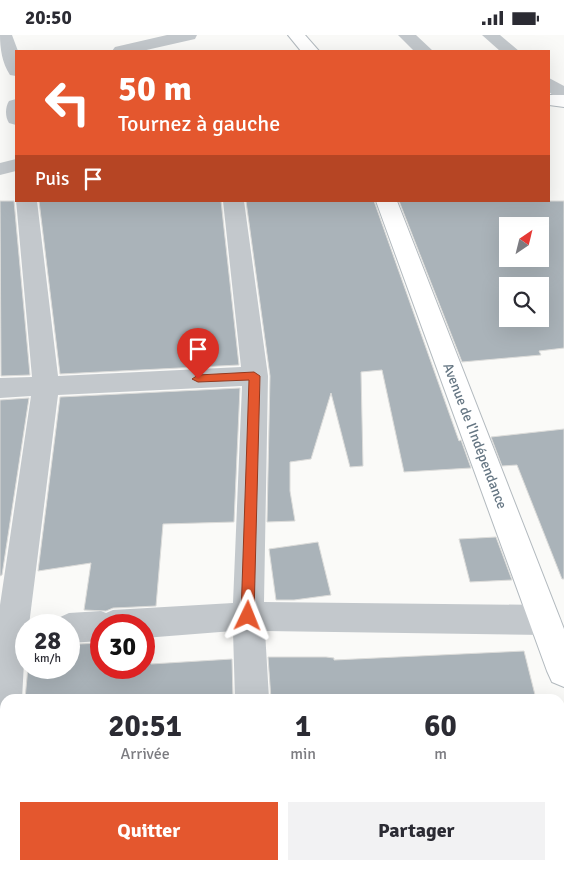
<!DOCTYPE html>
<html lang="fr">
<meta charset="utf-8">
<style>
:root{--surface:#fff;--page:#f2f2f3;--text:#2b2b33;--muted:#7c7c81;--accent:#e4572e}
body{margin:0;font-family:Signika,sans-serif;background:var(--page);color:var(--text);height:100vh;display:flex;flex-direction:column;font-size:19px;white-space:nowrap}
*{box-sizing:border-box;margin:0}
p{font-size:16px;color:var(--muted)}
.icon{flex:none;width:28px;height:28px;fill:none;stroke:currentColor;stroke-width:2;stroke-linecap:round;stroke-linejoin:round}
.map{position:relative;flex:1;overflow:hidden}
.sheet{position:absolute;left:0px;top:659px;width:565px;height:176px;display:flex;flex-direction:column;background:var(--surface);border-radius:15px 15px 0 0;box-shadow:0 5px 20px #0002}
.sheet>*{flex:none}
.banner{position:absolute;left:15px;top:15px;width:535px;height:152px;border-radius:0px;box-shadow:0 5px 20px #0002;background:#e4572e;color:#fff;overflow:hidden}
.needle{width:32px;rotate:35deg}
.controls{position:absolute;left:499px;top:182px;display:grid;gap:10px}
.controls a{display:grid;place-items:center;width:50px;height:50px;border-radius:0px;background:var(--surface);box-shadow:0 5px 20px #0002;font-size:25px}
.speed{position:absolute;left:15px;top:579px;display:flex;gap:10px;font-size:25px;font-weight:700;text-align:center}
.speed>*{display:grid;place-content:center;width:65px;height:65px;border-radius:50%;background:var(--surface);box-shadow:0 5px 20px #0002;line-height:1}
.speed small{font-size:12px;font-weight:400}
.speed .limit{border:8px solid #d22;background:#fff;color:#111}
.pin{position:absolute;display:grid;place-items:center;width:42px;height:42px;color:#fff;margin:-51px -21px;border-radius:50% 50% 50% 0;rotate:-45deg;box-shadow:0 0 5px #0007}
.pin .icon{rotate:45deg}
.me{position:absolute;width:55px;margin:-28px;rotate:2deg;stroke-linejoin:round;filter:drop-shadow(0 0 4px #0008)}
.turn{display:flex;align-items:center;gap:18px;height:105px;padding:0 20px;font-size:22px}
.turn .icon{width:65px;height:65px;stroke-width:2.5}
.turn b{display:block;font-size:35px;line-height:42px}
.then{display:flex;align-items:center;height:48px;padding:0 20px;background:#0003;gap:10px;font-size:19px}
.eta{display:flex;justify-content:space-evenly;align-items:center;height:85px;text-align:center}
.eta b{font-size:30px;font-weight:700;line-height:35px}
.cta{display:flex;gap:10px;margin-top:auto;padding:10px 20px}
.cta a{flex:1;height:58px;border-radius:0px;background:var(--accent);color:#fff;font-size:20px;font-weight:700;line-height:58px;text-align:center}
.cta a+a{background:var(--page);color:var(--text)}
.status{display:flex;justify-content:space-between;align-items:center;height:35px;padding:0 25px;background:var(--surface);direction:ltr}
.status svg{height:14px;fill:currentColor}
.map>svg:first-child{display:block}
</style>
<div class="status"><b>20:50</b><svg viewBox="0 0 49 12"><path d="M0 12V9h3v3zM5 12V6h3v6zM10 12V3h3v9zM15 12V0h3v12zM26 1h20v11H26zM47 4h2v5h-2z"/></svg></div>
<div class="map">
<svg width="564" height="834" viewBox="0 0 564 834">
<rect width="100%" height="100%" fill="#fafaf8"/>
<!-- building -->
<path fill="#aab3b9" stroke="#dcdcda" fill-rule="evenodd" d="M0,166H14L30,340L1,341Z
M39,166H221L239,330L60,339Z
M246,166H374L459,406L461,405L471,433L404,437L382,335L361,337L363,431L350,432L331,358L311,424L290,427V456L295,486L267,487L270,341Z
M399,166H564V313L539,316L541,320L462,327ZM508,191H540V224H508ZM508,251H540V284H508Z
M240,353L234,487L163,489L156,571L113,573L106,576L84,575L91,528L38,536L60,362Z
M29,363L2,540L0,541V365Z
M564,394V544H562L517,430L502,431L491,402Z
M496,502L512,545L470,547L459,504Z
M318,507L331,560L294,565H276L269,514Z
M101,608V632H144V624H151V629L232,624L233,664H25L28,632H69V618H77L79,609Z
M524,616L536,664H271L268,622H326L334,623V625Z"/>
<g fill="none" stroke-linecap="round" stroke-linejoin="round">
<!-- secondary casing -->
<g stroke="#b3babf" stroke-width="2">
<path id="secondary" d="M288,0H305L319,16H301Z
M549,60H564V72L549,70Z
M376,166H397L564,594V652L552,647L547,636Z"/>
</g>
<!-- street -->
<path fill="#c3c8cc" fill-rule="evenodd" d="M0,0H12L18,16H16V41L10,40C2,28 0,13 0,0Z
M167,0H197L195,4L142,16H112L115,12Z
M398,0H416L433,16H414Z
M482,0H500L519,16H500Z
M549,43L564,51V65L558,64L549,57Z
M16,64V90L9,88C5,82 5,72 9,66Z
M16,124V136L0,140V128Z
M16,165L37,166L58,341L241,332L223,166H244L268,341L264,567L545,570L556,575L561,585L556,595L545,600L265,596L269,664H235L233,596L144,603V590H101V606L69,608V590H54L58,583L69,578L101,576L106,578L113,575L233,568L242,351L58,360L29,590H26L22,664H5V729L0,732V570L31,361L0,363V343L32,342Z
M242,830H280V834H242Z"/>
<!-- secondary -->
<use href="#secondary" fill="#fff" fill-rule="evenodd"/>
</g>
<!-- route -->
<path fill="#e4572e" stroke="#94391e" d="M254,337L260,341L254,581L252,585L248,587L243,585L241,581L249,345L198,347L192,344L198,340Z"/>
<g text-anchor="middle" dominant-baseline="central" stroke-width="5" stroke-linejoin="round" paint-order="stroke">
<!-- street labels -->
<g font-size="14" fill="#657683" stroke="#fff">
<text transform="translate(475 401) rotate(69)">Avenue de l'Indépendance</text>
</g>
</g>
</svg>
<div class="controls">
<a><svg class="needle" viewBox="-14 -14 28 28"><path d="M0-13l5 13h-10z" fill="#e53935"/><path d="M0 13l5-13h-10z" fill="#7c7c81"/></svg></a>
<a><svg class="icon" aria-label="search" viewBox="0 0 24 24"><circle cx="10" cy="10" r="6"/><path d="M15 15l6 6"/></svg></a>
</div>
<div class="speed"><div>28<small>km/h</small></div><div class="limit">30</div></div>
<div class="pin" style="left:198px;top:344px;background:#d93025"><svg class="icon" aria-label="arrive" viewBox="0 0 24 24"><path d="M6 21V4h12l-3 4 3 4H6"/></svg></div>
<svg class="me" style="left:248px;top:581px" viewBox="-20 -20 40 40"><path d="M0-17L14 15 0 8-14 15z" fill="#e4572e" stroke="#fff" stroke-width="4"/></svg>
<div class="banner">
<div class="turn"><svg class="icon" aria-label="left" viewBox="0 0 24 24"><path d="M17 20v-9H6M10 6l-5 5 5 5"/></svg><div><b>50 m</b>Tournez à gauche</div></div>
<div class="then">Puis<svg class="icon" aria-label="arrive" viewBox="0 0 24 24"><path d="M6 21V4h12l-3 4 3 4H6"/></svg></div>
</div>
<section class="sheet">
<div class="eta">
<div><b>20:51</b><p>Arrivée</p></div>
<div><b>1</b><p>min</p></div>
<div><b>60</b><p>m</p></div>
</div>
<div class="cta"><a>Quitter</a><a>Partager</a></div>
</section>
</div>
